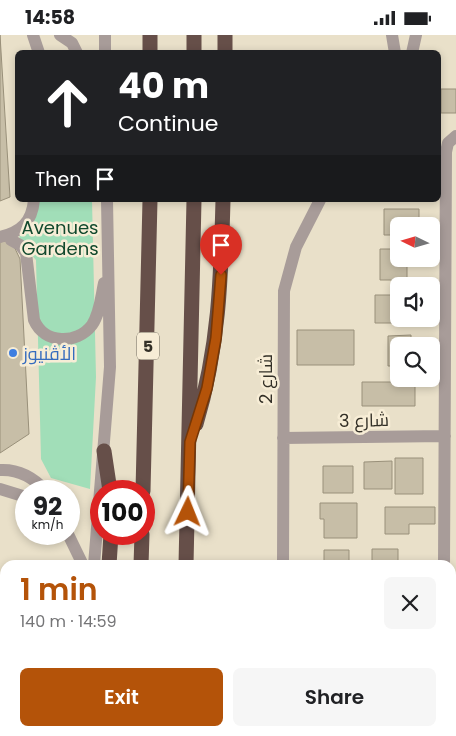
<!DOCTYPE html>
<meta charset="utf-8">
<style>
:root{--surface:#fff;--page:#f6f6f6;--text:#202124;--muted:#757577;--accent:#b45309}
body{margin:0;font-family:Poppins,Cairo,sans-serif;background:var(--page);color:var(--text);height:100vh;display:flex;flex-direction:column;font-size:19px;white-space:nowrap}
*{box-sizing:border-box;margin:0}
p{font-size:16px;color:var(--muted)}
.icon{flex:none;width:28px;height:28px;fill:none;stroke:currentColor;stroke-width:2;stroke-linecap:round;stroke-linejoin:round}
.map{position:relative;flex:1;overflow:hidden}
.side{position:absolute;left:0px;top:525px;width:456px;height:176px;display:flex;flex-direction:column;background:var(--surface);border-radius:15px 15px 0 0;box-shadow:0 2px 8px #0003}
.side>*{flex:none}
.banner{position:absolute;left:15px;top:15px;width:426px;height:152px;border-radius:8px;box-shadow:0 2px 8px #0003;background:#202124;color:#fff;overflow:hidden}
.needle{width:32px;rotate:275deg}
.fabs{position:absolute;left:390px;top:182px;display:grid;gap:10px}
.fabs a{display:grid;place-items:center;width:50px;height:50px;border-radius:8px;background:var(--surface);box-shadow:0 2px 8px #0003;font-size:25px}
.speed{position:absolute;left:15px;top:445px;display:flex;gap:10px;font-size:25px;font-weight:700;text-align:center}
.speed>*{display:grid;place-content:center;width:65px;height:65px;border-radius:50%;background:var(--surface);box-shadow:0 2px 8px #0003;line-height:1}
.speed small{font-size:12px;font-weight:400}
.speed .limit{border:8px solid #d22;background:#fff;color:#111}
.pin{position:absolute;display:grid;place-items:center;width:42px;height:42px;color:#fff;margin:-51px -21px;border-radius:50% 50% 50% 0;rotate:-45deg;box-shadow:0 0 5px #0007}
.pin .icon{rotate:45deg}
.me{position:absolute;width:55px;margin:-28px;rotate:2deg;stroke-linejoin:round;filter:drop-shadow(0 0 4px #0008)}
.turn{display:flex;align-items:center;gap:18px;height:105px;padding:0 20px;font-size:22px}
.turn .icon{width:65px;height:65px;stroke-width:2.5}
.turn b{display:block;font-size:35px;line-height:42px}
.then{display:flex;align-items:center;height:48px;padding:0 20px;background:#0003;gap:10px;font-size:19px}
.round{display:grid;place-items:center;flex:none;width:52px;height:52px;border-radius:8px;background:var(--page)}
.overview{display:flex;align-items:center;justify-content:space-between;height:85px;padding:0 20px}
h1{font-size:30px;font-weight:600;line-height:38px;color:var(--accent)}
.button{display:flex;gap:10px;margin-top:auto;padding:10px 20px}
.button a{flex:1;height:58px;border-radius:8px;background:var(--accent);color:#fff;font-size:20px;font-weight:600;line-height:58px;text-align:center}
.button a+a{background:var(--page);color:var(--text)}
.status{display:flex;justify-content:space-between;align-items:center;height:35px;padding:0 25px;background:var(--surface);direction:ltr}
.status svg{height:14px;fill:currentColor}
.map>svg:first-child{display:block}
</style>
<div class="status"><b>14:58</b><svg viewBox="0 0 49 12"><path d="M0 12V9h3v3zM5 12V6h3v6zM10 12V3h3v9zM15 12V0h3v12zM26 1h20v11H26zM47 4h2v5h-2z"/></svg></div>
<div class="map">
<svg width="456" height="701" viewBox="0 0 456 701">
<rect width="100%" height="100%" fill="#e9e0c9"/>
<!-- green -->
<path fill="#a1deb8" d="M30,165H92L96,342L90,454L51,443L41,424L36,225L20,207L19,196Z"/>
<!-- building -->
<path fill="#c7bea7" stroke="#99907a" d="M0,0L10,162L0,166Z
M441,54H456V78H441Z
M384,174H419V191H399V200H384Z
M11,205L20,224L29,399L0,418V207Z
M380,214H399V224H407V245H380Z
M375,260H399L400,288H375Z
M297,295H354V330H297Z
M411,300V311H399V331H388V301Z
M362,347H415V371H362Z
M395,423H423V459H395Z
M392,426V454H364V427Z
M323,431H353V458H323Z
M320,468H357V503H324V484H320Z
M385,472H435V489H409V499H385Z
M372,514H398V530H372Z
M324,515H349V530H324Z
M0,555L5,558V645L0,661Z
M324,696H350V701H324Z
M374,696H431V701H374Z"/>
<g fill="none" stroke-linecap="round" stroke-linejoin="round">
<!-- minor -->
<path stroke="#a89c99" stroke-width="12" d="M33,0L39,18
M60,0L72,8L77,18
M392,0L395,18
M105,18V0
M412,18L416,0
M0,202C21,197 32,187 34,165
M11,205L20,210L26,218L34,285C44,309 77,310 92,290C100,278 101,262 104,248
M283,403L445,401
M0,435C18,434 34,443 46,456
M0,454L26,462
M68,499L83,530
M94,530L110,332L107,165
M283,530L284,256L296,212L320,165
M444,530L446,117L448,108L456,101
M0,672L5,658
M0,680L5,684
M451,685L456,687
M85,701V696
M282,701V696"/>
<!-- highway -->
<path stroke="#664f49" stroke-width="15" d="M194,0V18
M150,18V0
M225,18V0
M196,389C219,313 221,244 223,165
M104,416L110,456
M143,456L150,165
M109,530L111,499
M141,530L142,499
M186,530L194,165
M202,696V701
M101,701V696
M141,701V696
M179,701L180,696"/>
</g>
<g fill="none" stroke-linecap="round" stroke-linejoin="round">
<!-- route casing -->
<g stroke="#753606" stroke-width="12">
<path id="route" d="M188,477L190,407L207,353L216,303L221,240"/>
</g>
<!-- route -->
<use href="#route" stroke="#b45309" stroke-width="9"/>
</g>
<!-- markers -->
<circle fill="#3f7fe0" stroke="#f7edd6" stroke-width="2" cx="13" cy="318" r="5"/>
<g text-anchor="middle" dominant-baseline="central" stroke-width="5" stroke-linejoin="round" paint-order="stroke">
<!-- shield labels -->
<rect fill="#f7edd6" stroke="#6e695c" stroke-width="1" x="137" y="297.5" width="22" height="27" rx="4"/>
<g font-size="16" font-weight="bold" fill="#333027">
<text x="148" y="311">5</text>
</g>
<!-- park labels -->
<g font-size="18" fill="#11492d" stroke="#f7edd6">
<text x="60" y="192">Avenues<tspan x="60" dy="21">Gardens</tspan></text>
</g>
<!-- shop labels -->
<g font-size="18" fill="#366cbe" stroke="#f7edd6" text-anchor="start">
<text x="23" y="318">الأڤنيوز</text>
</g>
<!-- street labels -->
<g font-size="18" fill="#333027" stroke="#f7edd6">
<text transform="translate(265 344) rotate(-90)">شارع 2</text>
<text transform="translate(364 385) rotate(-1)">شارع 3</text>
</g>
</g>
</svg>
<div class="fabs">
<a><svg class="needle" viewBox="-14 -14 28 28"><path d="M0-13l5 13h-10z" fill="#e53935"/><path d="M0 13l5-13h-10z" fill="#757577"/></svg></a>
<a><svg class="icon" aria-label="sound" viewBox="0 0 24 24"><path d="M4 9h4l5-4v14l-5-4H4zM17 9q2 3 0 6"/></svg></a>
<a><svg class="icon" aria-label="search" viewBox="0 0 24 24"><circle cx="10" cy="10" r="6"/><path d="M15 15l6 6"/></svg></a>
</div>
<div class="speed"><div>92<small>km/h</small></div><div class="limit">100</div></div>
<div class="pin" style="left:221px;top:240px;background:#d93025"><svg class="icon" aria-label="arrive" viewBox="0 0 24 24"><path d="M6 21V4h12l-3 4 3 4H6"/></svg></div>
<svg class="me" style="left:188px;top:477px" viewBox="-20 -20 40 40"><path d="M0-17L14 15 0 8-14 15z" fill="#b45309" stroke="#fff" stroke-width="4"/></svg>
<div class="banner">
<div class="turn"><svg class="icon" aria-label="ahead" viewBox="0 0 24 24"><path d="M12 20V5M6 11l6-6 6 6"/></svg><div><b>40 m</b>Continue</div></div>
<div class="then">Then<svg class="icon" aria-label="arrive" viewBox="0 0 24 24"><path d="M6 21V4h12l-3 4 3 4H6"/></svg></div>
</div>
<section class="side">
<div class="overview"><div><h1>1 min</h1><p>140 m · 14:59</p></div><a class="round"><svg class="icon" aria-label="close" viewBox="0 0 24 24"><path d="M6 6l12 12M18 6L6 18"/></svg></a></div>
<div class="button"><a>Exit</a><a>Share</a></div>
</section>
</div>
